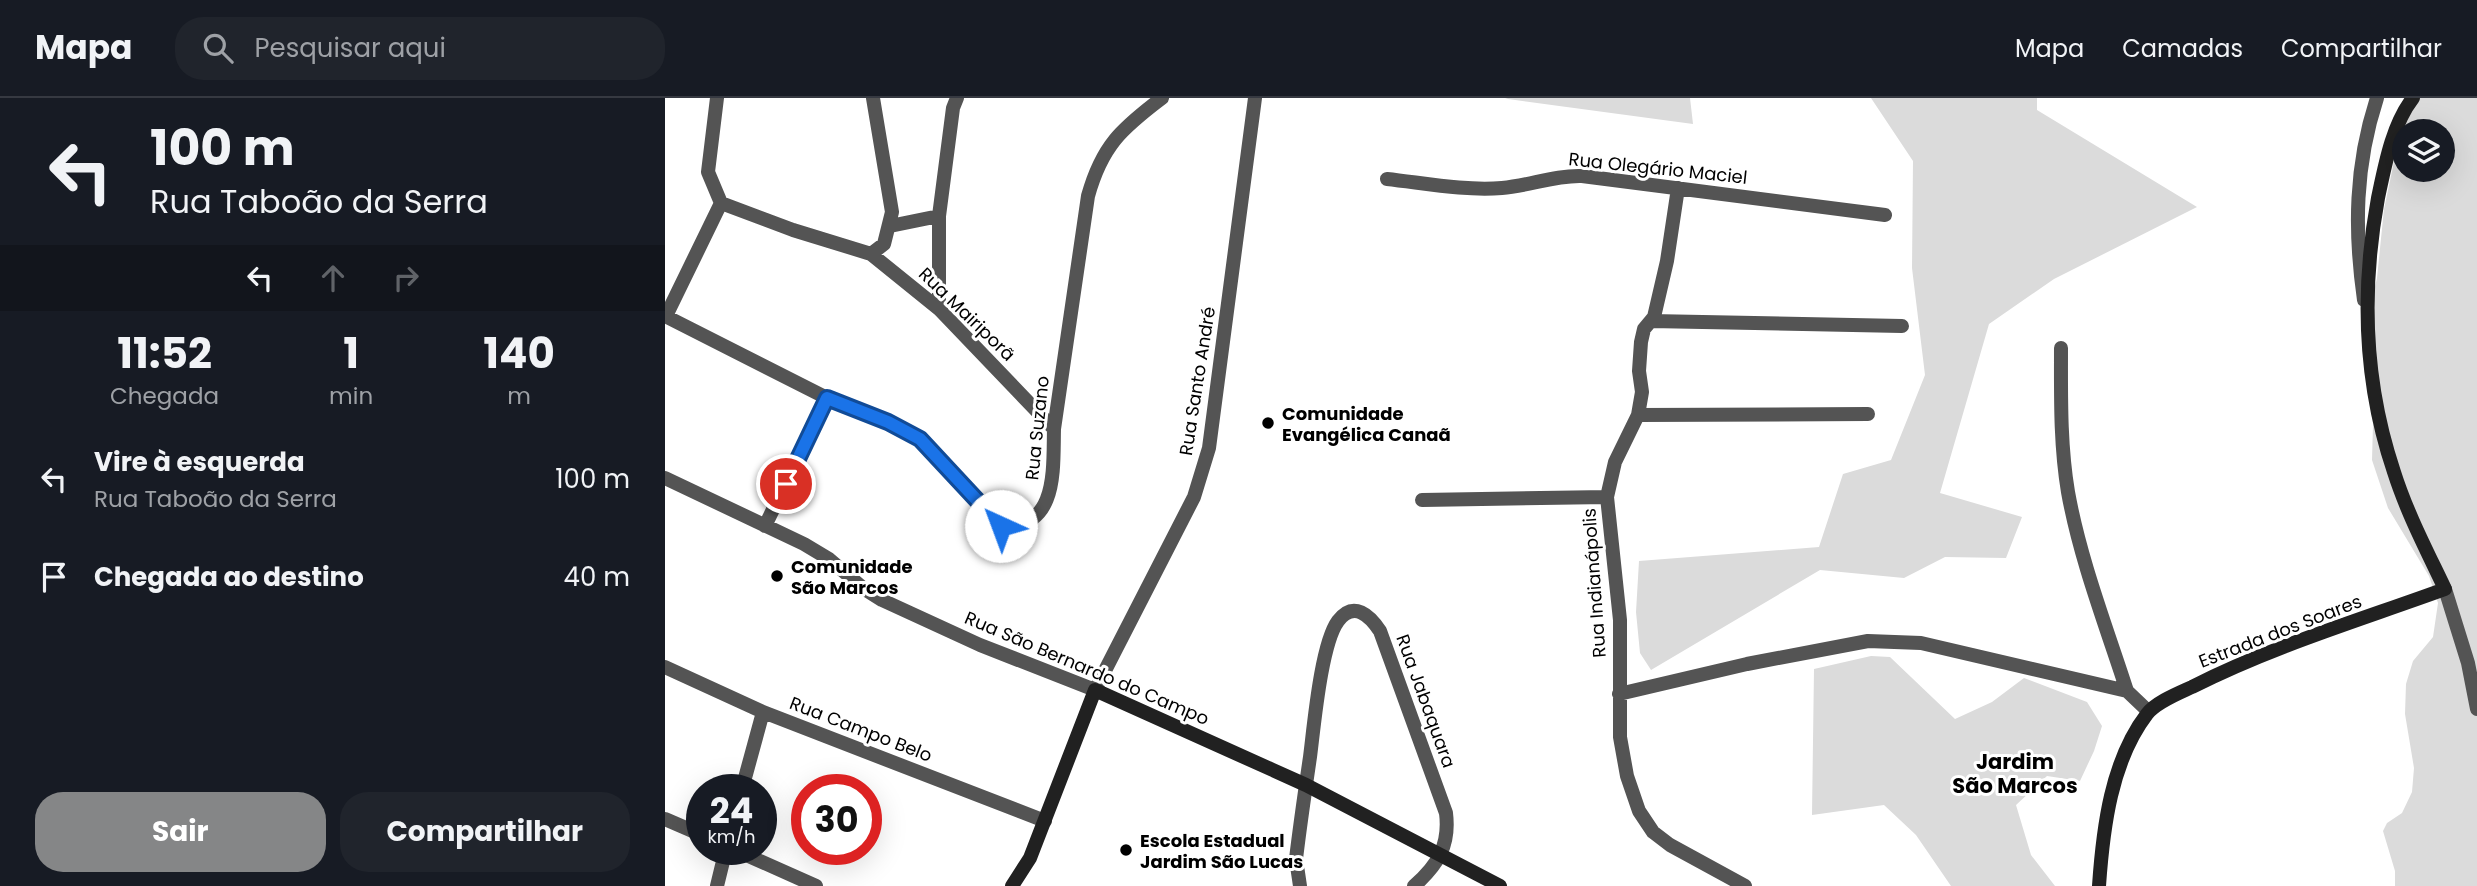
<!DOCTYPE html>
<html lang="pt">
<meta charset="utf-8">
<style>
:root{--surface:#171b24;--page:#20242c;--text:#f1f3f6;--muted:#9ea1a6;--line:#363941;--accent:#858687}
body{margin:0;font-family:Poppins,sans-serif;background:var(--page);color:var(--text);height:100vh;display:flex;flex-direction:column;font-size:26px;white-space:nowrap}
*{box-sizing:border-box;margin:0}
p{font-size:23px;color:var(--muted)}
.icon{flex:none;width:38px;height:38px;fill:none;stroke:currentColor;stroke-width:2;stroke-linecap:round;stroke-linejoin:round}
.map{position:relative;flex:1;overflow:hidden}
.details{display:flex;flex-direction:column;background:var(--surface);width:665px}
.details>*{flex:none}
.guide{background:#171b24;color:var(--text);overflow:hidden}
.fabs{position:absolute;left:1727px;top:21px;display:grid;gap:14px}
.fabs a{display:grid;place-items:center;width:63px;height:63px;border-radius:50%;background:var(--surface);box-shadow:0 7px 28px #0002;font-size:35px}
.speed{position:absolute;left:21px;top:676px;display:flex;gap:14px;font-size:35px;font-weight:700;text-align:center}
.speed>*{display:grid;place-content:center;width:91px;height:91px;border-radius:50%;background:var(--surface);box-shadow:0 7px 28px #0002;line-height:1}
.speed small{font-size:18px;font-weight:400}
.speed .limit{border:10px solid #d22;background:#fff;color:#111}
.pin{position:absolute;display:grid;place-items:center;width:60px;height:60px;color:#fff;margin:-30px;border:4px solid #fff;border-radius:50%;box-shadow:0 2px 7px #0007}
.me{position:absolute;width:77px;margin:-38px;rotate:317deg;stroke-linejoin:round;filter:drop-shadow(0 0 5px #0008)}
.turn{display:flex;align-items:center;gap:24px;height:147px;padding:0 35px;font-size:32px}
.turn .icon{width:91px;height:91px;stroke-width:2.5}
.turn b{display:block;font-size:49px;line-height:60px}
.lanes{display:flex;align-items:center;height:66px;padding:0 35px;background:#0003;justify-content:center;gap:35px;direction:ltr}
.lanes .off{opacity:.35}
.eta{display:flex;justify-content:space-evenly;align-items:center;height:119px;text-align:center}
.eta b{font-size:42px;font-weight:700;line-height:49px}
.button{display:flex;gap:14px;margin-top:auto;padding:14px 35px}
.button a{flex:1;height:80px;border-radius:28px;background:var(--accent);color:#fff;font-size:28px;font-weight:700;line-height:80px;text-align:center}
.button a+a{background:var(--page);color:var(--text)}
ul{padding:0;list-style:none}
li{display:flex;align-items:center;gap:21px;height:98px;padding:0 35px}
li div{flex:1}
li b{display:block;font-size:26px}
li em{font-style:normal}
header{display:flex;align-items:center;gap:42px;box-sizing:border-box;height:98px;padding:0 35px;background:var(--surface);border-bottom:2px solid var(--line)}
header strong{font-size:33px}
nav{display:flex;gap:38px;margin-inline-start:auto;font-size:24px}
.search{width:490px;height:63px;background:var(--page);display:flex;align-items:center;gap:18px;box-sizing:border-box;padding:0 24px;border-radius:28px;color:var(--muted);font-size:26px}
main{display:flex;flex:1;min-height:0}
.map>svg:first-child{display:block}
</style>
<header>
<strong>Mapa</strong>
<div class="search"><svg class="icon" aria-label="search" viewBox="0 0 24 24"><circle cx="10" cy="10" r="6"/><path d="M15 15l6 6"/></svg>Pesquisar aqui</div>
<nav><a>Mapa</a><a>Camadas</a><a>Compartilhar</a></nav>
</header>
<main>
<section class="details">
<div class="guide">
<div class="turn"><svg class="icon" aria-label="left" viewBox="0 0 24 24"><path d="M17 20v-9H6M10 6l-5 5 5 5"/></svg><div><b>100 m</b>Rua Taboão da Serra</div></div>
<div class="lanes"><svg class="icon" aria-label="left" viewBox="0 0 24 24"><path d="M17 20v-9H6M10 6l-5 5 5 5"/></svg><svg class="icon off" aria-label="ahead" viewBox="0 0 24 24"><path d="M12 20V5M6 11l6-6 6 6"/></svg><svg class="icon off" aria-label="right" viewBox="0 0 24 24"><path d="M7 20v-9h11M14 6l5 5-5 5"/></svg></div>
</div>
<div class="eta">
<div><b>11:52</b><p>Chegada</p></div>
<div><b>1</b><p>min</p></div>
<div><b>140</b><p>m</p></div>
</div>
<ul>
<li><svg class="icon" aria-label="left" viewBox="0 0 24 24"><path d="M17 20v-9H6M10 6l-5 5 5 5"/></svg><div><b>Vire à esquerda</b><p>Rua Taboão da Serra</p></div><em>100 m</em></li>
<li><svg class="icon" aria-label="arrive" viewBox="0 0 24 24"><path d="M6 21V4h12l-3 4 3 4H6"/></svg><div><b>Chegada ao destino</b></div><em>40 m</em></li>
</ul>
<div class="button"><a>Sair</a><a>Compartilhar</a></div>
</section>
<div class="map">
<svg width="1812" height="788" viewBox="0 0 1812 788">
<rect width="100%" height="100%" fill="#fff"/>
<!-- green -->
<path fill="#dbdbdb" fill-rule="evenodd" d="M840,0H1025L1028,26L843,1Z
M1206,0H1372V12L1532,109L1389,181L1324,226L1275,395L1357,419L1341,460L1280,459L1239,480L1155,472L986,572L975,555L971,514L974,463L1154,449L1178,376L1226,362L1260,277L1247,170L1248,63Z
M1742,0H1812V788H1730V773L1718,733L1722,725L1737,715L1747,694L1749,670L1740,616L1741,586L1748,563L1768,539L1773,505L1764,478L1723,410L1707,362L1708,326L1700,273L1701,227L1712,180L1719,111L1729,64L1730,41ZM1740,33H1778V72H1740Z
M1206,558L1225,559L1290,621L1327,604L1359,580L1422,604L1437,628L1429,653L1415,683L1382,678L1351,707L1366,757L1390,788H1286L1251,737L1219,707L1147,717L1149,571Z"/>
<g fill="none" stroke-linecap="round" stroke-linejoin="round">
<!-- street -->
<path stroke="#545454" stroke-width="14" d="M722,81C759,85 799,93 837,90C864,88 889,77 917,78L1220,117
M1013,90L1002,163L989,219L979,231L976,244L974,273L977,294L973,317L950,364L942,399L955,522V639L962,678L974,713L988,734L1005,747L1080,788
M56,105L128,132L206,156L274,211L389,331
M225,128L274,118
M206,156L219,146L227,114L208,0
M1699,202C1689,132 1690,67 1712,0
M274,211V118L288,10L292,0
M0,218L162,300L223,324L255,341L336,428C393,431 388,373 389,331L423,98C437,48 456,31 497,0
M1,218L56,105L43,74L52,0
M986,223L1237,228
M1396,250C1396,298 1395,346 1403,394C1415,461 1441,528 1462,593
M973,317L1203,316
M0,380L139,446L164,461L198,490L217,502L315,547L430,592L529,399L544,350L590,0
M757,402L942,399
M100,428L162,300
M1780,491L1803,565L1812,611
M0,569L98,614L380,723
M954,596L1082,566L1203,543L1256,545L1462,593L1483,613
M77,691L98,614
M0,721L37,737
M68,751L151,788
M52,788L61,751
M635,788L631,761C635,727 640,693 645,659C649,628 656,546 673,523C689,502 705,518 715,533L781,715C785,747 773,767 749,788"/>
<!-- secondary -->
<path stroke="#212121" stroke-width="14" d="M347,788L365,760L430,592L641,687L835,788
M1434,788C1438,730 1446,663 1482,616C1491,604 1514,595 1527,589C1608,548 1695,522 1780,491C1762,453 1742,415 1729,374C1699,285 1696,192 1713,100C1720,67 1727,27 1748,0"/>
</g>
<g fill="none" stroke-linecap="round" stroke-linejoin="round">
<!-- route casing -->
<g stroke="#114b97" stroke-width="18">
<path id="route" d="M121,386L162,300L223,324L255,341L336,428"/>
</g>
<!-- route -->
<use href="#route" stroke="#1a73e8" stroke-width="12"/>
</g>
<!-- markers -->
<g fill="#000" stroke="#fff" stroke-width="2.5">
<circle cx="603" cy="325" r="7"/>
<circle cx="112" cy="478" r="7"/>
<circle cx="461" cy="752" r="7"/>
</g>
<g text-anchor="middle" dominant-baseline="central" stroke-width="6" stroke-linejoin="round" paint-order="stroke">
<!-- street labels -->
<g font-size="18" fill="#000" stroke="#fff">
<text transform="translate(993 70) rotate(6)">Rua Olegário Maciel</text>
<text transform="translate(302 216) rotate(44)">Rua Mairiporã</text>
<text transform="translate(532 283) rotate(-81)">Rua Santo André</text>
<text transform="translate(372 330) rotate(-84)">Rua Suzano</text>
<text transform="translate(929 485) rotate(-94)">Rua Indianápolis</text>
<text transform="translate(1615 533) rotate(-21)">Estrada dos Soares</text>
<text transform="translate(422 570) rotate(23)">Rua São Bernardo do Campo</text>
<text transform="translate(761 603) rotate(70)">Rua Jabaquara</text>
<text transform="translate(196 631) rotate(21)">Rua Campo Belo</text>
</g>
<!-- poi labels -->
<g font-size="18" font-weight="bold" fill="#000" stroke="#fff" text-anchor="start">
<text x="617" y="315">Comunidade<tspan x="617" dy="21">Evangélica Canaã</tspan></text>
<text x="126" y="468">Comunidade<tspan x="126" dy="21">São Marcos</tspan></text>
<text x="475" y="742">Escola Estadual<tspan x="475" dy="21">Jardim São Lucas</tspan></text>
</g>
<!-- quarter labels -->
<g font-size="21" font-weight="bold" fill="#000" stroke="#fff">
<text x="1350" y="663">Jardim<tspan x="1350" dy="24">São Marcos</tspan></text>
</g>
</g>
</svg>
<div class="fabs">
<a><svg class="icon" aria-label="layers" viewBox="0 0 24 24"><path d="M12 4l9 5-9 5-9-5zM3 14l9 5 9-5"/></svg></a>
</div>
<div class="speed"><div>24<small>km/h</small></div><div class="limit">30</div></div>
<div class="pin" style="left:121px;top:386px;background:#d93025"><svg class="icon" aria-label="arrive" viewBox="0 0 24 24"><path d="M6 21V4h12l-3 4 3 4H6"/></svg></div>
<svg class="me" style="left:336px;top:428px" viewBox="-20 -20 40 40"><circle r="19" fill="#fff"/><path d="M0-13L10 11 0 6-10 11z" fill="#1a73e8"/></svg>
</div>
</main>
